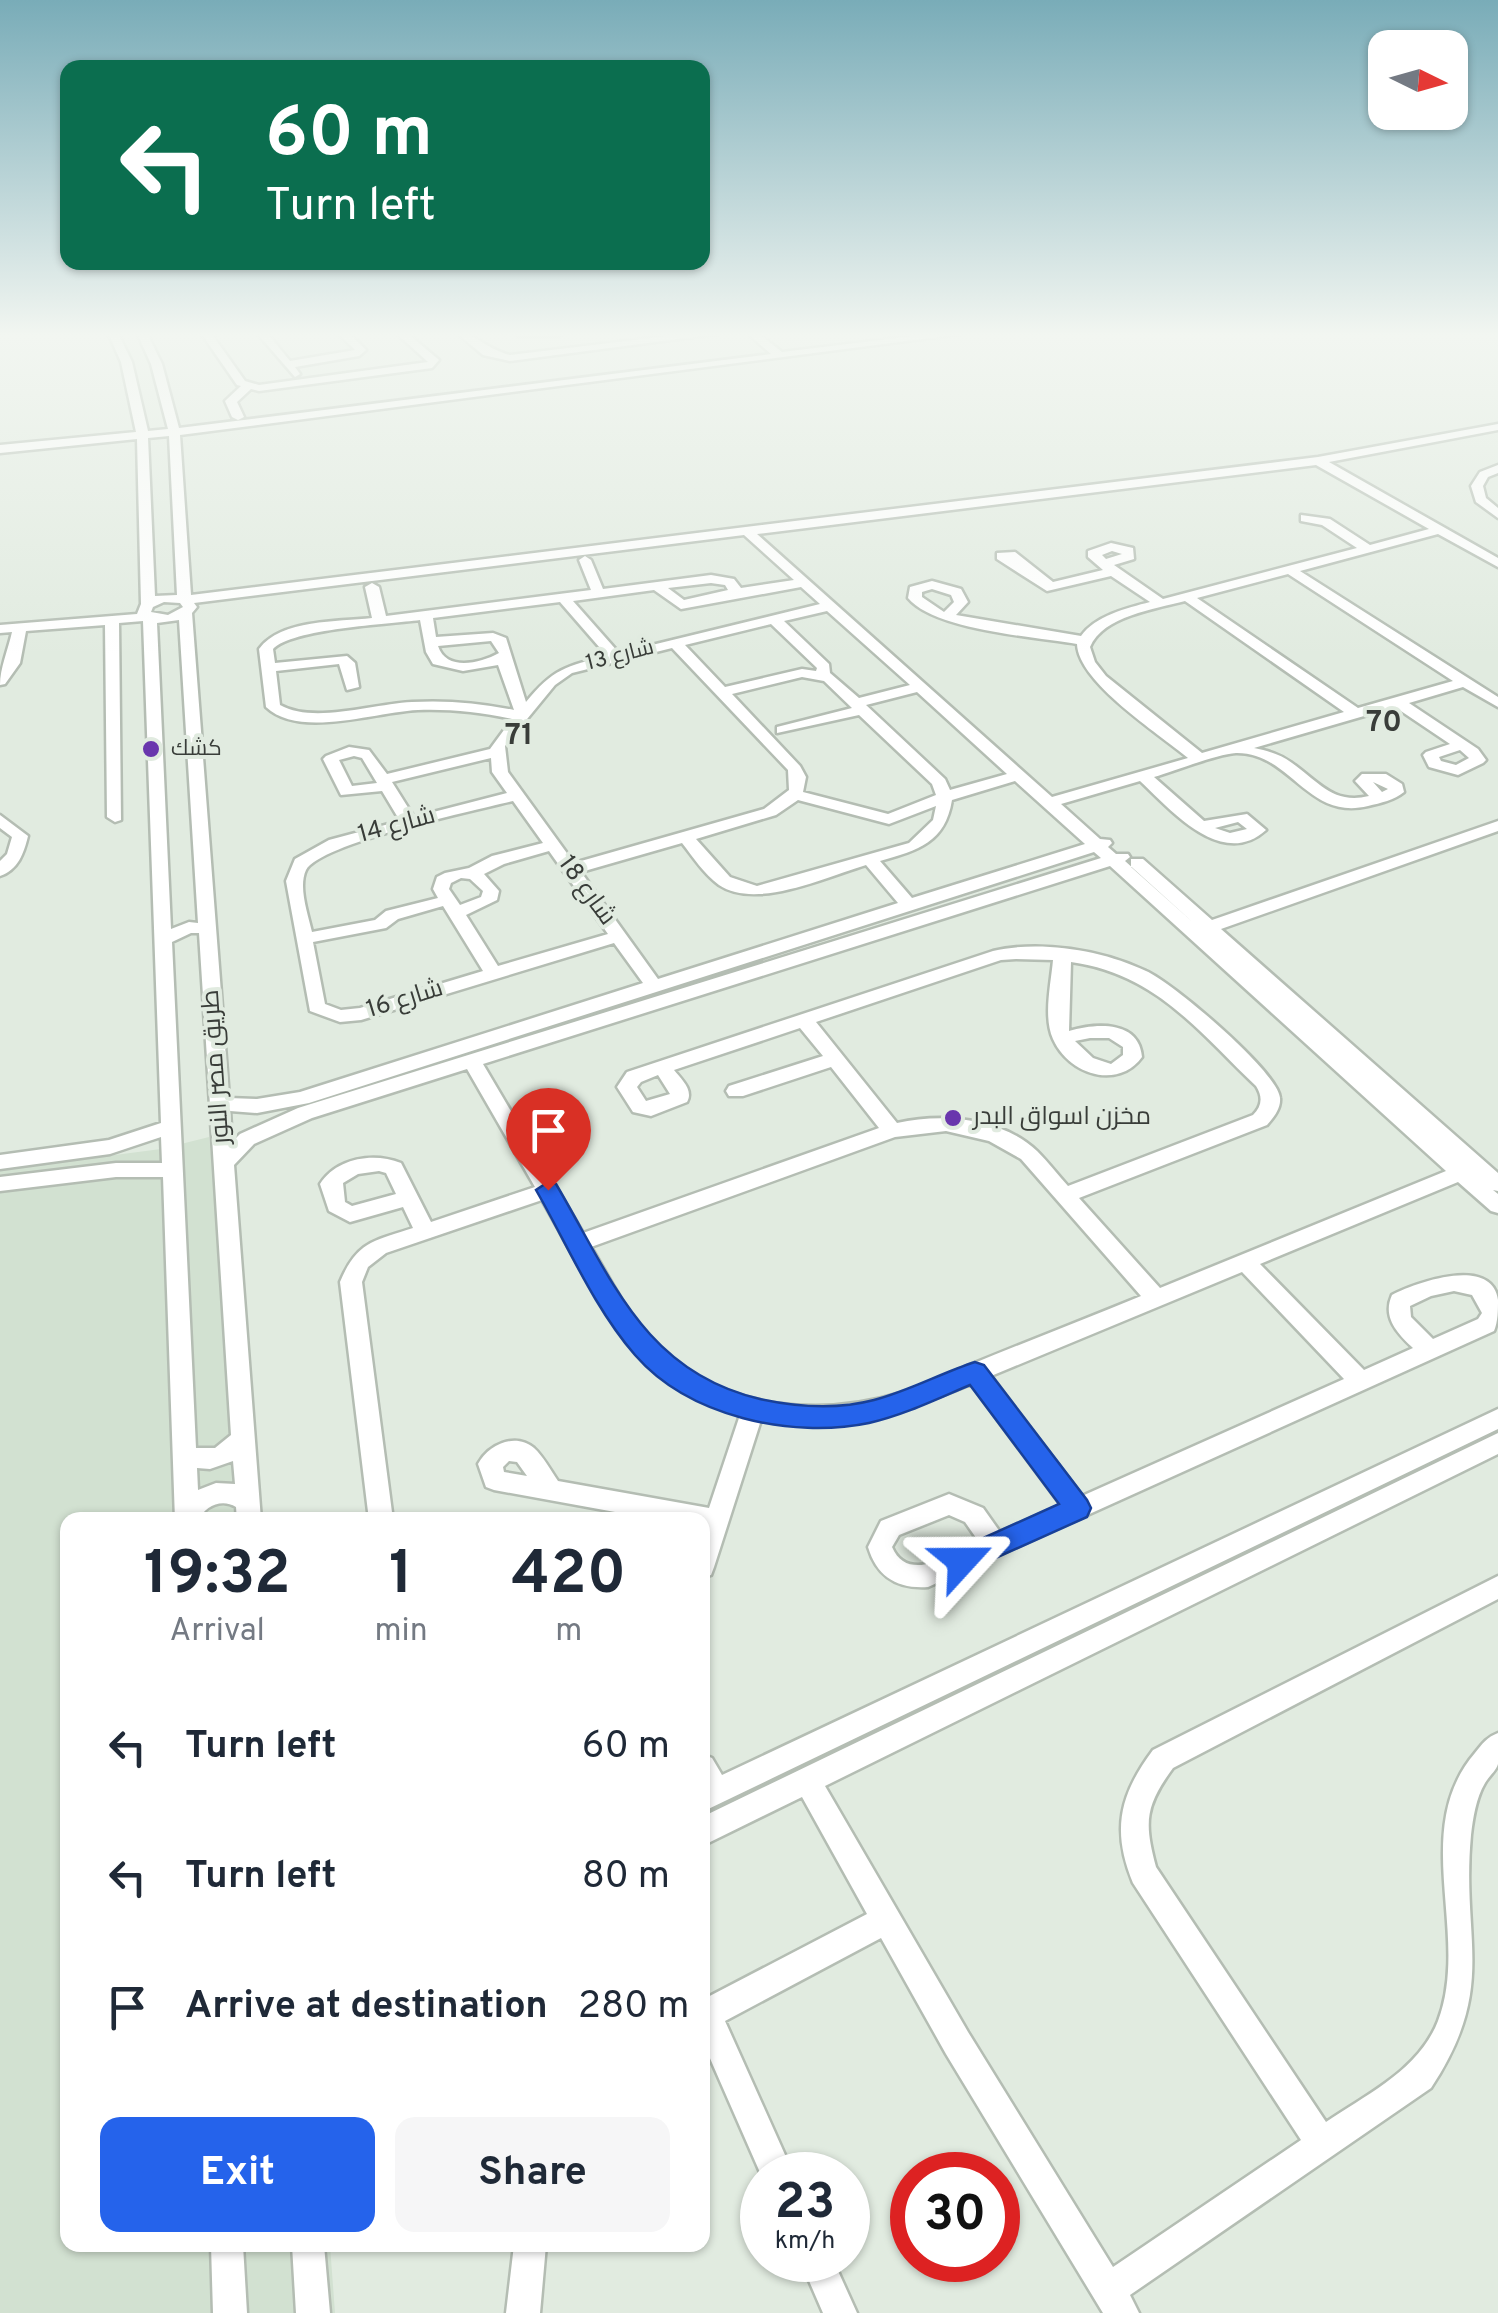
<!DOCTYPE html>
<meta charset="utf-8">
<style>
:root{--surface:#fff;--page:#f6f6f7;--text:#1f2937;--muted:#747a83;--accent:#2563eb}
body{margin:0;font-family:Overpass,Cairo,sans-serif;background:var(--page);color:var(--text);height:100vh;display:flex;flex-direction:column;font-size:38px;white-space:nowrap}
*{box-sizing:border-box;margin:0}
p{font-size:32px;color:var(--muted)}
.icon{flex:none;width:55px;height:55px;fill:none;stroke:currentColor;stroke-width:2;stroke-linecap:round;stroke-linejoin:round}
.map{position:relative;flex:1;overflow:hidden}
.panel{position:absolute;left:60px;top:1512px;width:650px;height:740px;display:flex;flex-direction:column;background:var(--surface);border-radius:20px;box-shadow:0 2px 8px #0004}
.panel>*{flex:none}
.hud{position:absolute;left:60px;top:60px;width:650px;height:210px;border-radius:20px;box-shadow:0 2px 8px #0004;background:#0b6e4f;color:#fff;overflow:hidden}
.needle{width:65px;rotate:95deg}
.controls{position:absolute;left:1368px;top:30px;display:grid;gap:20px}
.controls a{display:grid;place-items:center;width:100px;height:100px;border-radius:20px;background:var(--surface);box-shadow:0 2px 8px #0004;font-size:50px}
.speed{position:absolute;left:740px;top:2152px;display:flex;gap:20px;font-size:50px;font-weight:700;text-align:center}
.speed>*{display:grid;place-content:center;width:130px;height:130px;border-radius:50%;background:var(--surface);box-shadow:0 2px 8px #0004;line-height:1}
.speed small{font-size:25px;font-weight:400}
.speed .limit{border:15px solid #d22;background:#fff;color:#111}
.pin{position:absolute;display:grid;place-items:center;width:85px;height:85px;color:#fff;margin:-102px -42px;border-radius:50% 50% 50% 0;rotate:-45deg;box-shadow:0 0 10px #0007}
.pin .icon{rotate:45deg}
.me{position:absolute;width:110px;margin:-55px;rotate:66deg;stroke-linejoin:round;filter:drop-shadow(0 0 8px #0008)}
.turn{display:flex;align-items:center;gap:35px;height:210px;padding:0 40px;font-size:45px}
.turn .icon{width:130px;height:130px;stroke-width:2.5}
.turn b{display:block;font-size:70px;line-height:85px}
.eta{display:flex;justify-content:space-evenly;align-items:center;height:170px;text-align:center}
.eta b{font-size:60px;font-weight:700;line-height:70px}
.cta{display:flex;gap:20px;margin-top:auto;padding:20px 40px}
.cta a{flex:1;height:115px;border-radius:20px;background:var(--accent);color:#fff;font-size:40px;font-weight:700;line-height:115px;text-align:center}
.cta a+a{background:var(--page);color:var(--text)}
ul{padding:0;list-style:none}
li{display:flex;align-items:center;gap:30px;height:130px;padding:0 40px}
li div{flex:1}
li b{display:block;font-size:38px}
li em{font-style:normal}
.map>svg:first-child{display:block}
</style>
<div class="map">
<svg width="1498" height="2313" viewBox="0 0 1498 2313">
<rect width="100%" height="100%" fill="#e1ebe0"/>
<!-- built -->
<path fill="#d2e1d1" d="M209,1137L255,1520H68V2245H330L335,2313H0V1170L161,1149Z"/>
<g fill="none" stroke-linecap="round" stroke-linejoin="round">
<!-- minor casing -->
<g stroke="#b4bdb3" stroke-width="5">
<path id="minor" d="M108,333H118L132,362L148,431L168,429L151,364L137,333H147L162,364L179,428L771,354L747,333H758L782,352L938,333H968L180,435L191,595L1318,457L1498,424V430L1329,462L1498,558V567L1438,534L1300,571L1498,697V707L1463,687L1409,703L1478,749L1486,760L1483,763L1458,775L1429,767L1423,755L1426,752L1450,744L1395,707L1254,748C1268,751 1280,754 1292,763C1318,781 1333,805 1369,796L1355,781L1362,774H1386L1402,784L1404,792C1394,800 1381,803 1368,806C1307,821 1291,752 1236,753C1217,754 1175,771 1154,777L1204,821L1247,814L1266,830C1222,870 1171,810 1140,781L1061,804L1100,839L1110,840L1112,843L1108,847L1116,854H1128L1130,857L1125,861L1197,926L1131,867V859H1143L1212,920L1498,821V831L1221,929L1498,1173V1191L1493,1190L1498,1194V1213L1491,1211L1458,1182L1260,1264L1364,1370L1413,1348C1397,1333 1382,1317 1392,1295C1415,1283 1492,1255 1498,1300C1498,1310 1498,1322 1494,1331L928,1587C897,1589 877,1577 868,1547L881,1521L949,1494L983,1508L1000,1532L1061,1505L971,1384C899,1414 841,1432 761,1420L714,1567L711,1575L702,1578V1520H659L494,1490L486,1487L478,1464C488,1445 515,1432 534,1448C543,1456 551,1471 558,1481L709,1508L740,1415C626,1379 597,1295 542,1200L386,1253L368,1267L362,1282L393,1520H369L340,1282C357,1241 374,1241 413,1228L403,1207L350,1222L329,1211L320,1184C337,1158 373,1152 401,1163L431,1222L535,1187L467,1069L312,1118L254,1144L234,1165L261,1520H237L236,1507C222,1498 204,1506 199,1520H175L163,1177H116L0,1191V1177L116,1163H162L161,1137L110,1154L0,1169V1155L109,1140L161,1123L143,621L119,623L121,820L115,822L107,817L105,625L26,631L20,663L5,684L0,685C0,668 8,650 12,632L0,633V625L137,614L141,604L137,439L0,453V445L136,432L121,362ZM169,436L177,595L155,596L148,438ZM1316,465L1429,529L1370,545L1330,519L1301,515V521L1322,525L1357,548L1163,599L1114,565L1134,559L1133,548L1111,543L1088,551V557L1103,570L1053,582L1015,552L997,553V559L1047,591L1111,576L1150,602C1127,608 1095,616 1081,636L956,615L968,602L961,589L932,581L910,587L908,598C934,630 1036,637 1077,644C1078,682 1158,733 1188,758L1052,797L757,534ZM744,535L794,580L741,588L734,579L711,575L603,589L591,560L585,556L579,560L591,590L386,616L379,587L372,583L365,587L372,618C338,622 281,619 259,649L266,707C300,739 374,712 418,710C450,709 481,712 512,719L490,749L387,774L369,750L349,747L326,756L323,759L341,795L382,791L400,821L329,840L295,859L286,881L310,1011L340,1022L361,1020L614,943L643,983L300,1092L257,1099L229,1098L192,613L197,607L194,603ZM1112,551L1122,554L1106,559L1102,555ZM1288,574L1453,681L1358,708L1197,598ZM711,583L725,585L728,590L684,600L668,588ZM801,587L820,604L619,653L573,601L654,590L681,609ZM932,589L951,595L954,602L944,612L922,597V592ZM1185,601L1344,712L1202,753L1106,676L1095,662L1090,647C1103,616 1155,609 1185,601ZM164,602L180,603L183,607L168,615L151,612L153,607ZM560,602L607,656C566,666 553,669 526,702L506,638L493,633L436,637L433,618ZM827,611L910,685L859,698L830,673L829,664L784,621ZM179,620L198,923L189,922L171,929L157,623ZM420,620L426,652L433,664L463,671L498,665L514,710C480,703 446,700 412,702C373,704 313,724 280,705L276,671L339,664L347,690L359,687L355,663L347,656L275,663L273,649C291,629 389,624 420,620ZM771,624L817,668L816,671L802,669L725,687L685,645ZM491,641L499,653C479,664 446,671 438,646ZM672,648L788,770L789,790L764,809L574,863L508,772L505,746L555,685L572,673ZM802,677L824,681L852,708L777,727V733L859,715L932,784L936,795L888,814L803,792L806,777L800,766L732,694ZM917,692L1007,774L950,790L945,779L866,705ZM1460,750L1469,758L1456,765L1441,761L1439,757ZM354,756L362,758L377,783L352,786L339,760ZM491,758L492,772L507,793L414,817L392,782ZM1015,781L1085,844L912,898L880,861C918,850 945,843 952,800ZM1373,782L1388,789L1382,792ZM798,800L889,824L936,806L933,820L909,843L757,886L730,877L696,839L776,815ZM513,801L543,843L492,856L469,868L445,873L437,877L433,889L438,898L386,911L375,920L312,932C308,914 298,887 306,870C321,843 476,810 513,801ZM1238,822L1247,829L1230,833L1215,828ZM682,843C693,857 704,874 719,885C756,910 826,877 866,865L898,903L658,979L581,872ZM549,851L608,934L498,966L466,915L497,900L499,891L484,874L504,864ZM1094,852L1101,858L298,1108L240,1134L232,1142L230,1111L257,1113L309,1103ZM1110,866L1446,1171L1160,1288L1079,1198L1267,1125C1274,1117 1281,1108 1280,1098C1278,1072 1172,982 1146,971C1102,950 1040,940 993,951L627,1072L617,1087L633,1112L651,1116L687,1102C694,1090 681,1079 674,1070L800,1028L823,1056L729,1086L726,1091L729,1096H743L831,1067L879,1128L583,1233L483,1064ZM461,878L470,879L483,891L481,897L460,905L449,889L451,883ZM443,906L483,971L360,1008L341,1010L325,1004L313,942L386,928L398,919ZM191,933H199L231,1435L215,1448H196L172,942ZM1016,959L1053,960C1051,983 1043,1017 1053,1039C1069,1075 1118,1090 1142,1057C1139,1020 1096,1023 1069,1031L1071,962C1156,974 1197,1030 1256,1086C1263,1097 1262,1106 1253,1115L1068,1186C1058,1175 1048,1162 1037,1151C1001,1117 942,1113 897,1123L816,1022L1001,960ZM1090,1038H1109L1123,1047V1055L1111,1064L1093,1058L1075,1041ZM658,1075L670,1094L646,1101L637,1087L641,1082ZM946,1131L989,1141L1021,1159L1141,1296C1085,1319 1028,1341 972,1364C949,1373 925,1386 901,1393C821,1417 730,1410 664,1353C632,1324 613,1284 591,1247L895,1137ZM379,1171L386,1173L396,1194L352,1206L345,1202L343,1183L358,1174ZM1242,1272L1344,1379L1082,1496L991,1376ZM1454,1291L1472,1295L1482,1313L1478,1319L1433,1339L1411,1317L1410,1306L1431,1296ZM233,1461L235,1484L216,1483L198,1490L197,1468L210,1469ZM509,1461L517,1462L527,1476L504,1472L503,1467ZM949,1515L965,1522L979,1542C954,1553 908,1585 892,1547L899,1535Z
M201,333H211L245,381L259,385L428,362L396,333H407L439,360L432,368L259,391L251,389L237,402L244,417L238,420L232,417L225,401L241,386L237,385Z
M257,333H267L290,361L355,350L338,333H349L366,350L359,356L295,367L300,374L295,377Z
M457,333C475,333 488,350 510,355L692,333H724L510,361L483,355Z
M514,333H564L559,336H519Z
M1498,465V473L1488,477L1483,486L1486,498L1498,508V518L1476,502L1471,486L1480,472Z
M0,815L28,836C24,853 18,870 0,876V861L7,854L12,837L0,828Z
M1498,1409V1429L702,1812V1754L712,1758L722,1775Z
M1498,1433V1454L825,1786L968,2032L1113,2267L1301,2140L1133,1883C1111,1830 1120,1794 1153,1750L1498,1576V1599L1173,1768C1145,1806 1144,1822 1156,1867L1326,2122C1367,2094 1419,2070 1438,2021C1471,1935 1409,1830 1475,1753C1482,1744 1487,1737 1498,1733C1498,1743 1498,1755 1498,1764C1496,1771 1489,1776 1485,1783C1476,1798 1473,1818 1471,1835C1461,1942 1498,1986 1431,2088L1130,2295L1139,2313H1103L946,2054L881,1938L725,2021L794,2175L762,2177L702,2040V2000L867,1914L802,1797L702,1846V1817Z
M211,2245H243L247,2313H213Z
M292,2245H324L330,2313H296Z
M514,2245H546L540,2313H506Z
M800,2260H833L857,2313H823Z"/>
</g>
<!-- minor -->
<use href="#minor" fill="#fff" fill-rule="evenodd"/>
</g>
<!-- sky -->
<linearGradient id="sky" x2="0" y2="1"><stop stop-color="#79acb8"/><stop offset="0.51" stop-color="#f2f6f1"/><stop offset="1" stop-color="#f2f6f1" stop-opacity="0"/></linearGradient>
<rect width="1498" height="657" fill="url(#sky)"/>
<!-- route -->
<path fill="#2563eb" stroke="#184099" stroke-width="2.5" d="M548,1182L556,1184C611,1277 644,1372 760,1399C797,1407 836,1410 874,1400C909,1391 941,1373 975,1362L984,1365L1087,1500L1091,1508L1087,1517L971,1569L962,1573L952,1569L947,1561L952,1552L1059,1504L970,1385C937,1399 904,1415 869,1423C792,1439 689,1417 635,1355C594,1308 567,1244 536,1190Z"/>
<!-- markers -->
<g fill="#6936ad" stroke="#e1ebe0" stroke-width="4">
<circle cx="151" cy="749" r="10"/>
<circle cx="953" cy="1118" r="10"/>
</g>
<g text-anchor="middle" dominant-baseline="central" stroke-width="8" stroke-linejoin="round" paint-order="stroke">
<!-- far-street labels -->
<g font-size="22" fill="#393d39" stroke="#e1ebe0">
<text transform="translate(620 656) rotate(-14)">شارع 13</text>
</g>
<!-- far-poi labels -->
<g font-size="22" fill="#393d39" stroke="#e1ebe0" text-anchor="start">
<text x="171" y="749">كشك</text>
</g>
<!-- street labels -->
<g font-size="25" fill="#393d39" stroke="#e1ebe0">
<text transform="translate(397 826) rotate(-15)">شارع 14</text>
<text transform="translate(586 891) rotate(54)">شارع 18</text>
<text transform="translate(405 1000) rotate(-17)">شارع 16</text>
<text transform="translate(217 1067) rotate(-94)">طريق مصر النور</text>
</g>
<!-- poi labels -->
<g font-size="25" fill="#393d39" stroke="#e1ebe0" text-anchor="start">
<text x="973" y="1118">مخزن اسواق البدر</text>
</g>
<!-- far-district labels -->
<g font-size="30" font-weight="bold" fill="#393d39" stroke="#e1ebe0">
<text x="1384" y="723">70</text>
<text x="519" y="736">71</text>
</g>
</g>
</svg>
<div class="controls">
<a><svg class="needle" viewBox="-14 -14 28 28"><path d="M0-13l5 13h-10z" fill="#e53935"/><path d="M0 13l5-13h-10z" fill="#747a83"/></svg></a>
</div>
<div class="speed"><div>23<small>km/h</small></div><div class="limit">30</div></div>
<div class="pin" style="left:548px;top:1190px;background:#d93025"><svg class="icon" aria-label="arrive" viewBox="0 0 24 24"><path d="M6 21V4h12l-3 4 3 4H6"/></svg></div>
<svg class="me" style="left:962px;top:1561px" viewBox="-20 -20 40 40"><path d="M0-17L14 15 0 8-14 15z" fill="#2563eb" stroke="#fff" stroke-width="4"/></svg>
<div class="hud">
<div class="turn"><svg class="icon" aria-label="left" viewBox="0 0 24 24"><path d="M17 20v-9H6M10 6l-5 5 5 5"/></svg><div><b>60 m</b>Turn left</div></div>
</div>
<section class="panel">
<div class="eta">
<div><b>19:32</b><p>Arrival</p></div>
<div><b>1</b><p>min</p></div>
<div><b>420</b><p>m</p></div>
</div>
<ul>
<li><svg class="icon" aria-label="left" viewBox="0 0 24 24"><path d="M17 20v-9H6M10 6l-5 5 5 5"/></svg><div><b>Turn left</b></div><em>60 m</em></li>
<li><svg class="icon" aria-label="left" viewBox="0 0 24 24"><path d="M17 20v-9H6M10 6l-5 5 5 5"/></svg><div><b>Turn left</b></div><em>80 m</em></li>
<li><svg class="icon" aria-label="arrive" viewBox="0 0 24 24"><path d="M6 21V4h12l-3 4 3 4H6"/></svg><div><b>Arrive at destination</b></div><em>280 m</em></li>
</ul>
<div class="cta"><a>Exit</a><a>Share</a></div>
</section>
</div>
